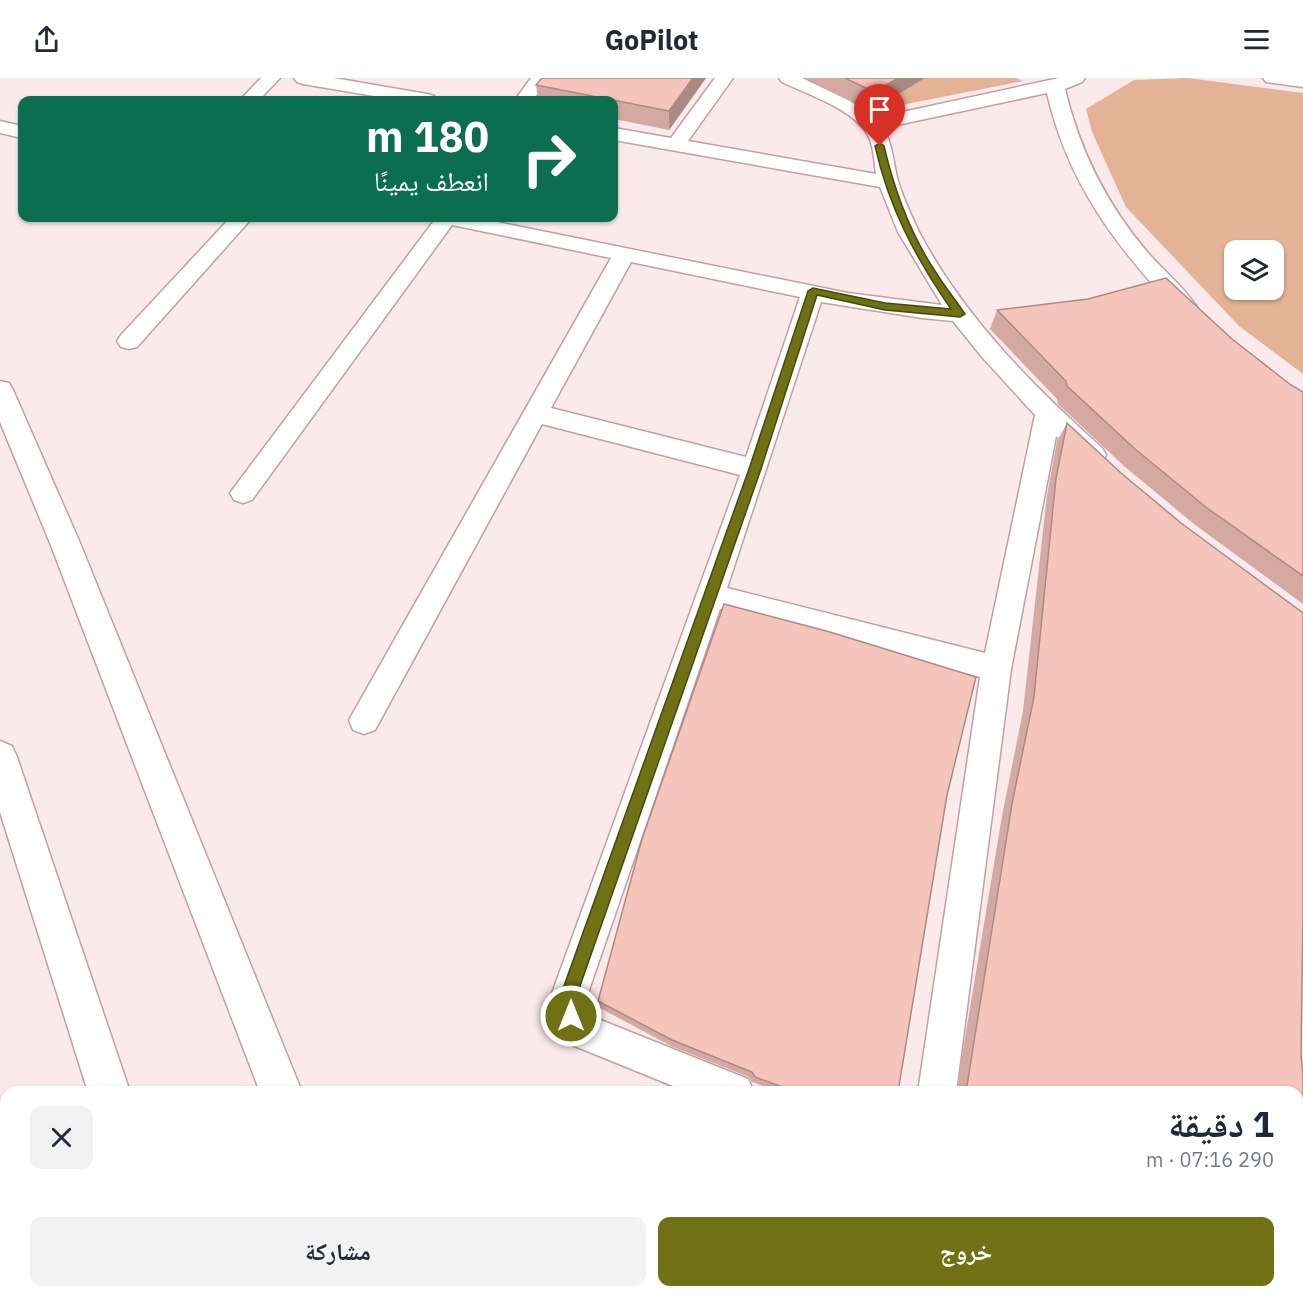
<!DOCTYPE html>
<html lang="ar">
<meta charset="utf-8">
<style>
:root{--surface:#fff;--page:#f2f2f3;--text:#1f2937;--muted:#747a83;--accent:#707115}
body{margin:0;font-family:"IBM Plex Sans","Noto Naskh Arabic",sans-serif;background:var(--page);color:var(--text);direction:rtl;height:100vh;display:flex;flex-direction:column;font-size:22px;white-space:nowrap}
*{box-sizing:border-box;margin:0}
p{font-size:20px;color:var(--muted)}
.icon{flex:none;width:33px;height:33px;fill:none;stroke:currentColor;stroke-width:2;stroke-linecap:round;stroke-linejoin:round}
.map{position:relative;flex:1;overflow:hidden;direction:ltr}
.details{position:absolute;left:0px;top:1008px;width:1304px;height:212px;display:flex;flex-direction:column;background:var(--surface);border-radius:18px 18px 0 0;box-shadow:0 2px 4px #0004;direction:rtl}
.details>*{flex:none}
.hud{position:absolute;left:18px;top:18px;width:600px;height:126px;border-radius:12px;box-shadow:0 2px 4px #0004;direction:rtl;background:#0b6e4f;color:#fff;overflow:hidden}
.controls{position:absolute;left:1224px;top:162px;display:grid;gap:12px}
.controls a{display:grid;place-items:center;width:60px;height:60px;border-radius:12px;background:var(--surface);box-shadow:0 2px 4px #0004;font-size:30px}
.pin{position:absolute;display:grid;place-items:center;width:51px;height:51px;color:#fff;margin:-62px -26px;border-radius:50% 50% 50% 0;rotate:-45deg;box-shadow:0 0 6px #0007}
.pin .icon{rotate:45deg}
.me{position:absolute;width:66px;margin:-33px;rotate:0deg;stroke-linejoin:round;filter:drop-shadow(0 0 4px #0008)}
.turn{display:flex;align-items:center;gap:21px;height:126px;padding:0 30px;font-size:27px}
.turn .icon{width:78px;height:78px;stroke-width:2.5}
.turn b{display:block;font-size:42px;line-height:51px}
.round{display:grid;place-items:center;flex:none;width:63px;height:63px;border-radius:12px;background:var(--page)}
.summary{display:flex;align-items:center;justify-content:space-between;height:102px;padding:0 30px}
h1{font-size:36px;font-weight:800;line-height:45px}
.cta{display:flex;gap:12px;margin-top:auto;padding:12px 30px}
.cta a{flex:1;height:69px;border-radius:12px;background:var(--accent);color:#fff;font-size:24px;font-weight:800;line-height:69px;text-align:center}
.cta a+a{background:var(--page);color:var(--text)}
header{display:flex;justify-content:space-between;align-items:center;height:78px;padding:0 30px;background:var(--surface);font-size:27px;font-weight:800}
.map>svg:first-child{display:block}
</style>
<header><svg class="icon" aria-label="menu" viewBox="0 0 24 24"><path d="M4 6h16M4 12h16M4 18h16"/></svg>GoPilot<svg class="icon" aria-label="share" viewBox="0 0 24 24"><path d="M12 15V3M7 8l5-5 5 5M5 13v7h14v-7"/></svg></header>
<div class="map">
<svg width="1303" height="1219" viewBox="0 0 1303 1219">
<rect width="100%" height="100%" fill="#faeaec"/>
<!-- green -->
<path fill="#e4b296" fill-rule="evenodd" d="M925,0H1016L1023,3L871,33Z
M1188,0L1303,15V296L1239,248L1126,129L1092,54L1086,31L1134,2ZM1234,172H1274V212H1234Z"/>
<g fill="none" stroke-linecap="round" stroke-linejoin="round">
<!-- street casing -->
<g stroke="#c39fa3" stroke-width="3">
<path id="street" d="M261,0H280L259,22H240Z
M294,0H334L427,16L434,18L436,22H398L303,6L297,4Z
M531,0H549L533,22H515Z
M715,0H733L688,63L876,96C874,83 874,66 866,54C849,29 808,17 782,4L779,0H802L850,23L875,40L1059,0H1085L1082,4L1065,11C1080,74 1107,127 1149,176C1165,194 1186,211 1198,231L1195,236L1187,238L1179,236C1117,169 1068,107 1047,15L883,50C893,66 893,85 898,103C903,120 911,137 919,154C964,239 1031,306 1102,370L1106,377L1102,384C1082,390 1069,370 1056,358L1011,591L956,1014H918L980,599L720,531L587,918L588,930L598,941L748,1001L754,1014H688L572,967L558,951L553,938L551,918L740,397L542,346L375,652L364,656L353,652L349,642L611,180L452,147L252,422L243,425L234,422L230,415L436,140H477L848,215L942,227L898,154L880,109L614,62V50L671,60ZM631,184L800,219L746,379L551,330ZM821,224L922,240L953,243L982,279L1035,337L985,575L727,510Z
M1263,0H1303V9L1266,4Z
M0,43L22,48V60L0,55Z
M230,140H252L137,269L129,271L121,269L117,263L121,257Z
M1117,1214H1159L1158,1219H1116Z
M1230,1214H1284L1286,1219H1232Z"/>
</g>
<!-- secondary casing -->
<g stroke="#c39fa3" stroke-width="3">
<path id="secondary" d="M0,303L9,305L13,312L80,465L302,1014H260L50,465L0,344Z
M0,663L12,668L17,679L130,1014H88L0,734Z
M150,1214H196L198,1219H152Z
M337,1214H383L385,1219H339Z"/>
</g>
<!-- street -->
<use href="#street" fill="#fff" fill-rule="evenodd"/>
<!-- secondary -->
<use href="#secondary" fill="#fff" fill-rule="evenodd"/>
</g>
<!-- wall -->
<path fill="#d3a9a2" d="M706,0L669,52L614,41V22H538L536,7Z
M805,0H925L871,33Z
M997,232L1232,261L1291,307L1303,314V526L1194,446L1124,388L1058,326L1057,321L990,251Z
M1067,345L1121,395L1181,445L1301,977L1303,999V1167H1298V1014H956L1002,738L1023,633L1047,417L1057,363Z
M947,717L898,1014H781L752,1004L749,999L671,968L600,930L598,923Z"/>
<!-- shaded-wall -->
<path fill="#ac8a84" d="M693,0H706L669,52V33Z
M898,0H925L871,33L874,14Z"/>
<!-- building -->
<path fill="#f5c5bc" stroke="#ac8a84" stroke-width="1.5" d="M542,0H693L669,33L536,7Z
M845,0H898L874,14Z
M1166,200L1232,261L1291,307L1303,314V498L1207,430L1135,371L1067,308L1066,303L997,232L1088,221Z
M1067,345L1121,395L1181,445L1303,535V837L1301,977L1303,999V1164L1298,1163V1014H966L1012,726L1034,619L1056,400Z
M724,526L830,554L976,599L947,717L898,1014H796L755,999L752,994L672,962L598,923L642,761Z"/>
<!-- route -->
<path fill="#707115" stroke="#49490e" stroke-width="1.5" d="M880,65L884,68C894,111 910,155 935,193C944,208 955,221 965,236L960,239L885,232L817,217L761,391L580,908C578,917 580,938 577,944L571,946L566,944L560,928L564,908L749,391L808,213L813,210L885,225L951,231C915,179 889,130 875,68Z"/>
</svg>
<div class="controls">
<a><svg class="icon" aria-label="layers" viewBox="0 0 24 24"><path d="M12 4l9 5-9 5-9-5zM3 14l9 5 9-5"/></svg></a>
</div>
<div class="pin" style="left:880px;top:68px;background:#d93025"><svg class="icon" aria-label="arrive" viewBox="0 0 24 24"><path d="M6 21V4h12l-3 4 3 4H6"/></svg></div>
<svg class="me" style="left:571px;top:938px" viewBox="-20 -20 40 40"><circle r="17" fill="#707115" stroke="#fff" stroke-width="3"/><path d="M0-11L8 9 0 5-8 9z" fill="#fff"/></svg>
<div class="hud">
<div class="turn"><svg class="icon" aria-label="right" viewBox="0 0 24 24"><path d="M7 20v-9h11M14 6l5 5-5 5"/></svg><div><b>180 m</b>انعطف يمينًا</div></div>
</div>
<section class="details">
<div class="summary"><div><h1>1 دقيقة</h1><p>290 m · 07:16</p></div><a class="round"><svg class="icon" aria-label="close" viewBox="0 0 24 24"><path d="M6 6l12 12M18 6L6 18"/></svg></a></div>
<div class="cta"><a>خروج</a><a>مشاركة</a></div>
</section>
</div>
